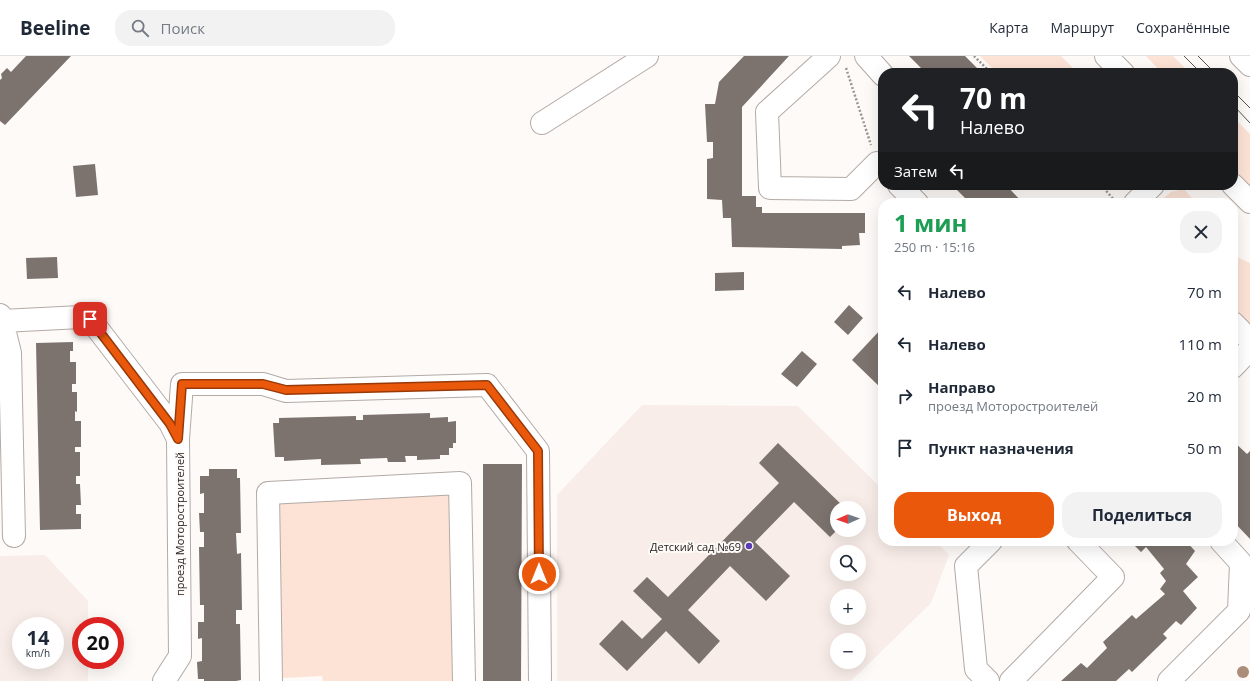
<!DOCTYPE html>
<html lang="ru">
<meta charset="utf-8">
<style>
:root{--surface:#fff;--page:#f2f2f3;--text:#1f2937;--muted:#747a83;--line:#e0e1e3;--accent:#ea580c}
body{margin:0;font-family:"Open Sans",sans-serif;background:var(--page);color:var(--text);height:100vh;display:flex;flex-direction:column;font-size:15px;white-space:nowrap}
*{box-sizing:border-box;margin:0}
p{font-size:13px;color:var(--muted)}
.icon{flex:none;width:22px;height:22px;fill:none;stroke:currentColor;stroke-width:2;stroke-linecap:round;stroke-linejoin:round}
.map{position:relative;flex:1;overflow:hidden}
.panel{position:absolute;left:878px;top:142px;width:360px;height:348px;display:flex;flex-direction:column;background:var(--surface);border-radius:16px;box-shadow:0 4px 16px #0002}
.panel>*{flex:none}
.top-card{position:absolute;left:878px;top:12px;width:360px;height:122px;border-radius:16px;box-shadow:0 4px 16px #0002;background:#202124;color:#fff;overflow:hidden}
.needle{width:26px;rotate:268deg}
.tools{position:absolute;left:830px;top:445px;display:grid;gap:8px}
.tools a{display:grid;place-items:center;width:36px;height:36px;border-radius:50%;background:var(--surface);box-shadow:0 4px 16px #0002;font-size:20px}
.speed{position:absolute;left:12px;top:561px;display:flex;gap:8px;font-size:20px;font-weight:700;text-align:center}
.speed>*{display:grid;place-content:center;width:52px;height:52px;border-radius:50%;background:var(--surface);box-shadow:0 4px 16px #0002;line-height:1}
.speed small{font-size:10px;font-weight:400}
.speed .limit{border:6px solid #d22;background:#fff;color:#111}
.pin{position:absolute;display:grid;place-items:center;width:34px;height:34px;color:#fff;margin:-17px;border-radius:8px;box-shadow:0 2px 6px #0006}
.me{position:absolute;width:44px;margin:-22px;rotate:0deg;stroke-linejoin:round;filter:drop-shadow(0 0 3px #0008)}
.turn{display:flex;align-items:center;gap:14px;height:84px;padding:0 16px;font-size:18px}
.turn .icon{width:52px;height:52px;stroke-width:2.5}
.turn b{display:block;font-size:28px;line-height:34px}
.then{display:flex;align-items:center;height:38px;padding:0 16px;background:#0003;gap:8px;font-size:15px}
.round{display:grid;place-items:center;flex:none;width:42px;height:42px;border-radius:16px;background:var(--page)}
.headline{display:flex;align-items:center;justify-content:space-between;height:68px;padding:0 16px}
h1{font-size:24px;font-weight:700;line-height:30px;color:#1e9e55}
.primary-button{display:flex;gap:8px;margin-top:auto;padding:8px 16px}
.primary-button a{flex:1;height:46px;border-radius:16px;background:var(--accent);color:#fff;font-size:16px;font-weight:700;line-height:46px;text-align:center}
.primary-button a+a{background:var(--page);color:var(--text)}
ul{padding:0;list-style:none}
li{display:flex;align-items:center;gap:12px;height:52px;padding:0 16px}
li div{flex:1}
li b{display:block;font-size:15px}
li em{font-style:normal}
header{display:flex;align-items:center;gap:24px;box-sizing:border-box;height:56px;padding:0 20px;background:var(--surface);border-bottom:1px solid var(--line)}
header strong{font-size:19px}
nav{display:flex;gap:22px;margin-inline-start:auto;font-size:14px}
.search{width:280px;height:36px;background:var(--page);display:flex;align-items:center;gap:10px;box-sizing:border-box;padding:0 14px;border-radius:16px;color:var(--muted);font-size:15px}
.map>svg:first-child{display:block}
</style>
<header>
<strong>Beeline</strong>
<div class="search"><svg class="icon" aria-label="search" viewBox="0 0 24 24"><circle cx="10" cy="10" r="6"/><path d="M15 15l6 6"/></svg>Поиск</div>
<nav><a>Карта</a><a>Маршрут</a><a>Сохранённые</a></nav>
</header>
<div class="map">
<svg width="1250" height="625" viewBox="0 0 1250 625">
<rect width="100%" height="100%" fill="#fefaf8"/>
<!-- built -->
<path fill="#f8ede8" fill-rule="evenodd" d="M642,349L798,350L883,434V485H935L949,499L931,547L851,625H557V439ZM837,452H859V474H837ZM837,496H859V518H837ZM837,540H859V562H837ZM837,584H859V606H837Z
M45,499L88,545V570H81V604H88V625H0V500ZM21,570H55V604H21Z"/>
<!-- green -->
<path fill="#fce3d6" d="M980,0H1061L1078,17H997Z
M1146,0H1173L1190,17H1162Z
M1233,61L1250,78V130L1233,113Z
M1184,133L1196,147H1158L1171,136Z
M1233,199L1250,207V274L1233,257Z
M449,436L454,625H323L322,620L281,622L278,447Z"/>
<!-- building -->
<path fill="#7c736e" d="M26,0H71L5,69L0,65V24L2,22L1,18L7,12L11,16Z
M744,0H789L742,51V140H756V151H762V157H865V177H859L860,189L842,190V193L732,191L731,162H723L722,144L707,143V103L713,102V86H707L705,48H715L719,26Z
M909,0H965L982,17H926Z
M95,108L98,139L76,141L73,110Z
M952,129H1006L1023,147H970Z
M57,201L58,222L27,223L26,202Z
M744,216V234L715,235V217Z
M849,249L863,262L848,279L834,266Z
M883,271V334L852,304Z
M73,286V295H70V306H76V328H72V336H77V356L75,355V365H81V391H75V396H80V420H76V428H80L81,449H76V458H81V473L40,474L36,287Z
M802,295L817,308L797,331L781,318Z
M430,357V362L448,361V366L456,365V387H453V392H449V399H440V403L417,404V400H405L406,406H388L387,402L360,403L361,408L321,409V403L284,405V401H275L273,367H279V362L356,360V364H363V359Z
M1233,385L1247,398L1250,395V483L1233,465Z
M778,387L845,452H837V474L830,481L794,446L755,486L790,520L766,545L730,510L688,554L720,585L699,608L666,575L627,615L599,588L622,564L642,583L662,563L633,535L647,521L668,541L779,427L759,407Z
M483,408H522L521,625H483Z
M209,413H237V422H240L241,477H236L237,498L241,497L242,554H236V568H240L241,624L236,625H204V623H198L197,606L202,605V582L198,583V566H204V549H200L199,491H204V476H200L199,457H204V437L200,438V420H209Z
M1130,485H1186L1195,495L1186,508L1198,521L1183,535L1197,552L1181,569L1176,565L1163,578L1167,582L1132,616L1129,613L1116,625H1061L1081,607L1087,612L1107,592L1103,586L1132,559L1136,563L1165,538L1160,533L1166,525L1160,517L1164,513L1146,491L1141,496Z"/>
<g fill="none" stroke-linecap="round" stroke-linejoin="round">
<!-- minor casing -->
<g stroke="#b4aaa5" stroke-width="24">
<path id="minor" d="M829,0L767,56L770,132L851,133L877,107
M866,0L883,19
M1106,0L1123,17
M1241,0L1250,9
M542,67L647,0
M899,129L917,147
M1233,129L1250,146
M1135,147L1153,129
M0,259L2,265L81,261L90,263L170,367L178,383L180,600L164,625
M0,264L2,265L10,297L14,480
M1233,267L1250,284
M1233,311L1250,293
M178,383L182,328H263L286,335L487,329L538,395L540,625
M271,625L268,437L460,427L464,625
M988,625L976,613L966,510L991,485
M1011,625L1113,521L1078,485
M1169,625L1239,555L1241,507L1221,485"/>
</g>
<!-- path -->
<path stroke="#999593" stroke-width="2.5" stroke-dasharray="2 2" stroke-linecap="butt" d="M974,0L991,17
M846,12L871,89
M1101,129L1115,145"/>
<!-- minor -->
<use href="#minor" stroke="#fff" stroke-width="22"/>
<!-- tram -->
<path stroke="#55514f" stroke-width="1" d="M1184,0L1201,17
M1198,0L1215,17
M1233,35L1250,52
M1233,49L1250,67"/>
</g>
<!-- trees -->
<circle fill="#ac8d79" cx="1243" cy="616" r="6"/>
<g fill="none" stroke-linecap="round" stroke-linejoin="round">
<!-- route casing -->
<g stroke="#983908" stroke-width="10">
<path id="route" d="M90,263L170,368L178,383L182,328H263L286,334L487,329L538,395L539,518"/>
</g>
<!-- route -->
<use href="#route" stroke="#ea580c" stroke-width="7"/>
</g>
<!-- markers -->
<circle fill="#593db5" stroke="#fefaf8" stroke-width="1.5" cx="749" cy="490" r="4"/>
<g text-anchor="middle" dominant-baseline="central" stroke-width="4" stroke-linejoin="round" paint-order="stroke">
<!-- street labels -->
<g font-size="11" fill="#262220" stroke="#fefaf8">
<text transform="translate(179 468) rotate(-90)">проезд Моторостроителей</text>
</g>
<!-- poi labels -->
<g font-size="11" fill="#262220" stroke="#fefaf8" text-anchor="end">
<text x="741" y="490">Детский сад №69</text>
</g>
</g>
</svg>
<div class="tools">
<a><svg class="needle" viewBox="-14 -14 28 28"><path d="M0-13l5 13h-10z" fill="#e53935"/><path d="M0 13l5-13h-10z" fill="#747a83"/></svg></a>
<a><svg class="icon" aria-label="search" viewBox="0 0 24 24"><circle cx="10" cy="10" r="6"/><path d="M15 15l6 6"/></svg></a>
<a>+</a>
<a>−</a>
</div>
<div class="speed"><div>14<small>km/h</small></div><div class="limit">20</div></div>
<div class="pin" style="left:90px;top:263px;background:#d93025"><svg class="icon" aria-label="arrive" viewBox="0 0 24 24"><path d="M6 21V4h12l-3 4 3 4H6"/></svg></div>
<svg class="me" style="left:539px;top:518px" viewBox="-20 -20 40 40"><circle r="17" fill="#ea580c" stroke="#fff" stroke-width="3"/><path d="M0-11L8 9 0 5-8 9z" fill="#fff"/></svg>
<div class="top-card">
<div class="turn"><svg class="icon" aria-label="left" viewBox="0 0 24 24"><path d="M17 20v-9H6M10 6l-5 5 5 5"/></svg><div><b>70 m</b>Налево</div></div>
<div class="then">Затем<svg class="icon" aria-label="left" viewBox="0 0 24 24"><path d="M17 20v-9H6M10 6l-5 5 5 5"/></svg></div>
</div>
<section class="panel">
<div class="headline"><div><h1>1 мин</h1><p>250 m · 15:16</p></div><a class="round"><svg class="icon" aria-label="close" viewBox="0 0 24 24"><path d="M6 6l12 12M18 6L6 18"/></svg></a></div>
<ul>
<li><svg class="icon" aria-label="left" viewBox="0 0 24 24"><path d="M17 20v-9H6M10 6l-5 5 5 5"/></svg><div><b>Налево</b></div><em>70 m</em></li>
<li><svg class="icon" aria-label="left" viewBox="0 0 24 24"><path d="M17 20v-9H6M10 6l-5 5 5 5"/></svg><div><b>Налево</b></div><em>110 m</em></li>
<li><svg class="icon" aria-label="right" viewBox="0 0 24 24"><path d="M7 20v-9h11M14 6l5 5-5 5"/></svg><div><b>Направо</b><p>проезд Моторостроителей</p></div><em>20 m</em></li>
<li><svg class="icon" aria-label="arrive" viewBox="0 0 24 24"><path d="M6 21V4h12l-3 4 3 4H6"/></svg><div><b>Пункт назначения</b></div><em>50 m</em></li>
</ul>
<div class="primary-button"><a>Выход</a><a>Поделиться</a></div>
</section>
</div>
